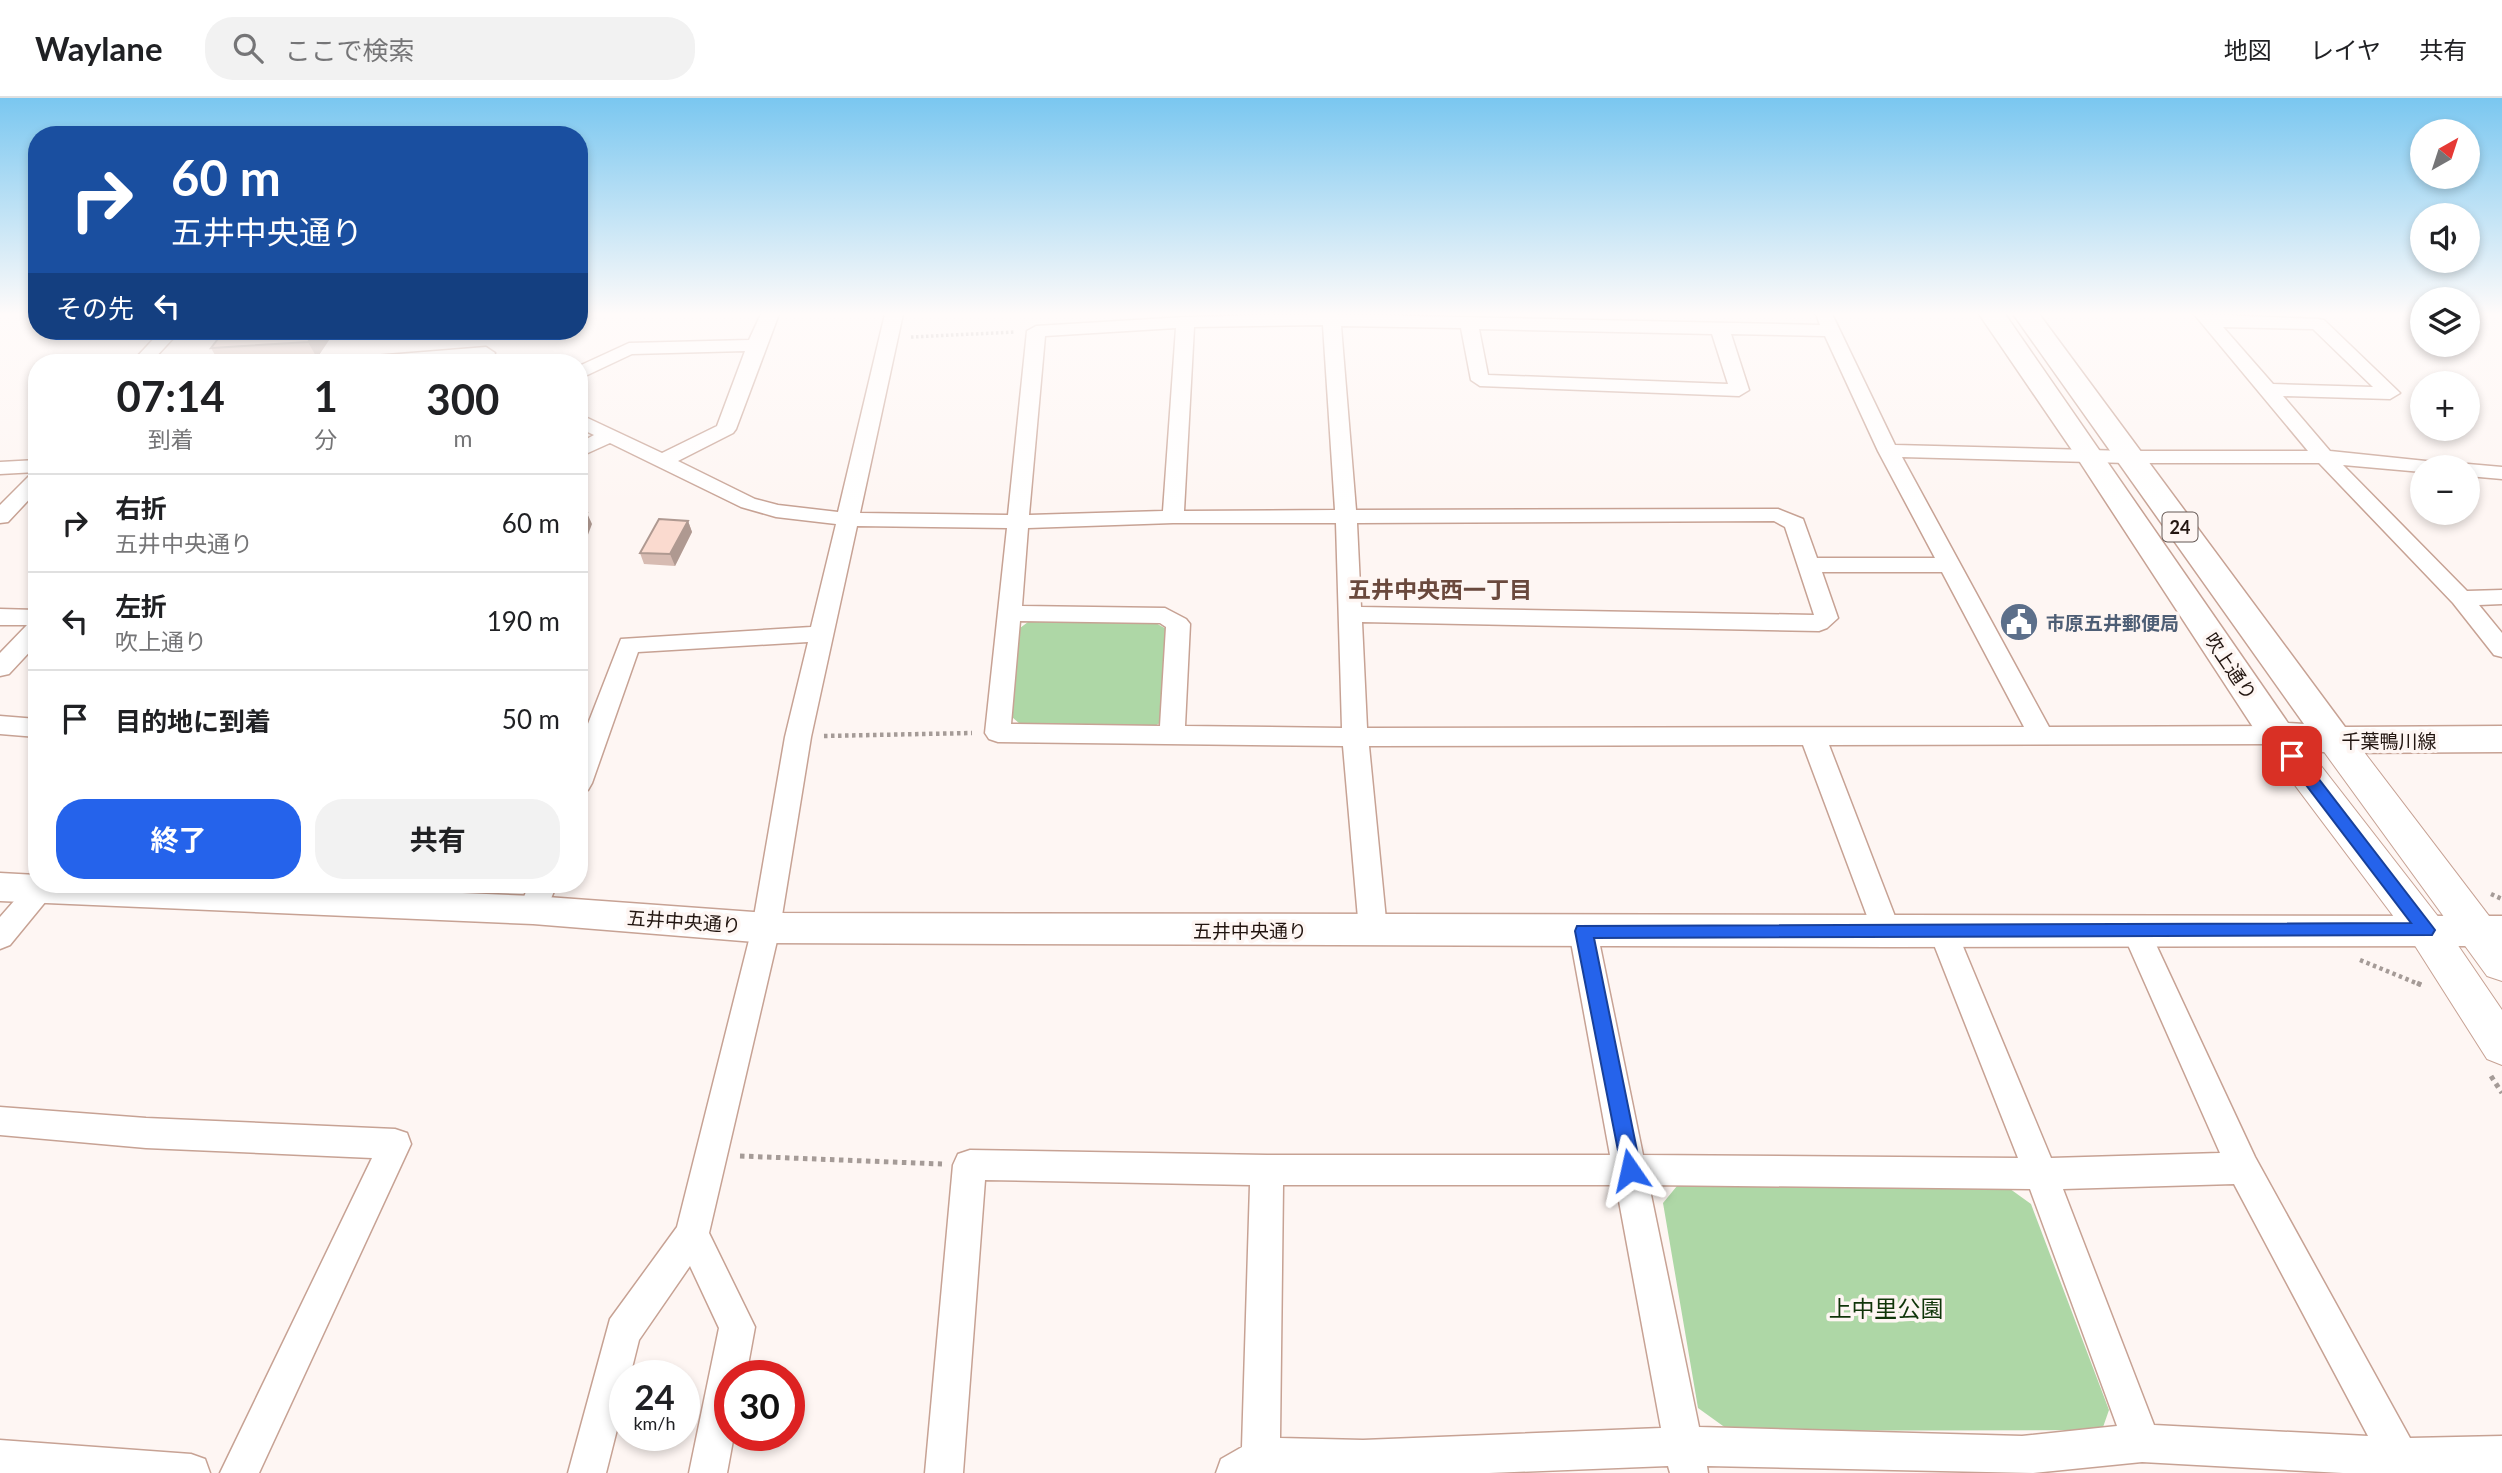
<!DOCTYPE html>
<html lang="ja">
<meta charset="utf-8">
<style>
:root{--surface:#fff;--page:#f2f2f2;--text:#202124;--muted:#757577;--line:#e0e0e0;--accent:#2563eb}
body{margin:0;font-family:Lato,"Noto Sans JP",sans-serif;background:var(--page);color:var(--text);height:100vh;display:flex;flex-direction:column;font-size:26px;white-space:nowrap}
*{box-sizing:border-box;margin:0}
p{font-size:23px;color:var(--muted)}
.icon{flex:none;width:38px;height:38px;fill:none;stroke:currentColor;stroke-width:2;stroke-linecap:round;stroke-linejoin:round}
.map{position:relative;flex:1;overflow:hidden}
.panel{position:absolute;left:28px;top:256px;width:560px;height:539px;display:flex;flex-direction:column;background:var(--surface);border-radius:28px;box-shadow:0 4px 10px #0003}
.panel>*{flex:none}
.banner{position:absolute;left:28px;top:28px;width:560px;height:214px;border-radius:28px;box-shadow:0 4px 10px #0003;background:#1a4fa0;color:#fff;overflow:hidden}
.needle{width:46px;rotate:39deg}
.fabs{position:absolute;left:2410px;top:21px;display:grid;gap:14px}
.fabs a{display:grid;place-items:center;width:70px;height:70px;border-radius:50%;background:var(--surface);box-shadow:0 4px 10px #0003;font-size:35px}
.speed{position:absolute;left:609px;top:1262px;display:flex;gap:14px;font-size:35px;font-weight:700;text-align:center}
.speed>*{display:grid;place-content:center;width:91px;height:91px;border-radius:50%;background:var(--surface);box-shadow:0 4px 10px #0003;line-height:1}
.speed small{font-size:18px;font-weight:400}
.speed .limit{border:10px solid #d22;background:#fff;color:#111}
.pin{position:absolute;display:grid;place-items:center;width:60px;height:60px;color:#fff;margin:-30px;border-radius:14px;box-shadow:0 4px 10px #0006}
.me{position:absolute;width:77px;margin:-38px;rotate:349deg;stroke-linejoin:round;filter:drop-shadow(0 0 5px #0008)}
.turn{display:flex;align-items:center;gap:24px;height:147px;padding:0 28px;font-size:32px}
.turn .icon{width:91px;height:91px;stroke-width:2.5}
.turn b{display:block;font-size:49px;line-height:60px}
.then{display:flex;align-items:center;height:66px;padding:0 28px;background:#0003;gap:14px;font-size:26px}
.eta{display:flex;justify-content:space-evenly;align-items:center;height:119px;text-align:center}
.eta b{font-size:42px;font-weight:700;line-height:49px}
.cta{display:flex;gap:14px;margin-top:auto;padding:14px 28px}
.cta a{flex:1;height:80px;border-radius:28px;background:var(--accent);color:#fff;font-size:28px;font-weight:700;line-height:80px;text-align:center}
.cta a+a{background:var(--page);color:var(--text)}
ul{padding:0;list-style:none}
li{display:flex;align-items:center;gap:21px;height:98px;padding:0 28px;border-top:2px solid var(--line)}
li div{flex:1}
li b{display:block;font-size:26px}
li em{font-style:normal}
header{display:flex;align-items:center;gap:42px;box-sizing:border-box;height:98px;padding:0 35px;background:var(--surface);border-bottom:2px solid var(--line)}
header strong{font-size:33px}
nav{display:flex;gap:38px;margin-inline-start:auto;font-size:24px}
.search{width:490px;height:63px;background:var(--page);display:flex;align-items:center;gap:18px;box-sizing:border-box;padding:0 24px;border-radius:28px;color:var(--muted);font-size:26px}
.map>svg:first-child{display:block}
</style>
<header>
<strong>Waylane</strong>
<div class="search"><svg class="icon" aria-label="search" viewBox="0 0 24 24"><circle cx="10" cy="10" r="6"/><path d="M15 15l6 6"/></svg>ここで検索</div>
<nav><a>地図</a><a>レイヤ</a><a>共有</a></nav>
</header>
<div class="map">
<svg width="2502" height="1375" viewBox="0 0 2502 1375">
<rect width="100%" height="100%" fill="#fef6f3"/>
<!-- green -->
<path fill="#aed7a6" d="M1032,521L1154,524L1168,532L1160,625L1151,630L1020,626L1012,619L1020,530Z
M1677,1088H2006L2031,1106L2109,1312L2102,1332L1730,1333L1698,1310L1663,1105Z"/>
<g fill="none" stroke-linecap="round" stroke-linejoin="round">
<!-- minor casing -->
<g stroke="#c7a294" stroke-width="3">
<path id="minor" d="M761,216H779L736,331L733,335L678,363L755,401L778,407L838,414L885,216H903L860,415L1008,417L1027,233L1036,228L1185,219L1322,216L1820,227L1816,216H1832L1895,347L2128,353H2308L2194,216L2318,221L2324,222L2400,295L2390,301L2283,298L2330,353L2445,365L2448,369H2422V374L2343,367L2467,493L2502,492V506L2479,507L2502,535V559L2494,557L2453,505L2319,365H2128L1902,359L2049,629L2277,628L2286,631L2290,637L2286,643L2277,646L1829,647L1901,834L1897,842L1887,846L1877,842L1873,834L1803,647L1369,648L1387,832L1383,840L1373,844L1363,840L1359,832L1343,648L998,644L989,641L985,635L1007,430L857,428L811,639L780,830L709,1135L755,1229L746,1278H730V1337H734L727,1375H689L719,1230L690,1168L639,1242L630,1278H625V1300L606,1375H568L610,1221L677,1129L752,830L785,639L808,544L638,554L592,685L588,692L579,694V649L621,541L811,529L836,426L776,419L741,409L610,345L579,359V345L594,337L579,330V316L662,355L717,328L745,253L632,256L579,281V268L629,245L749,242ZM1323,227L1335,412L1184,413L1194,229ZM1341,228L1461,230L1471,282L1480,288L1739,298L1749,292L1731,236L1825,238L1878,353L1935,460H1817L1803,421L1778,411L1356,412ZM2223,229L2313,231L2373,289L2273,286ZM1176,230L1163,413L1029,417L1045,238ZM1479,231L1712,236L1728,286L1488,277ZM1774,423L1785,429L1814,517L1361,509L1357,425ZM1173,425H1336L1342,630L1185,628L1190,526L1186,521L1165,510L1022,508L1028,430ZM1822,474H1942L2024,629L1367,630L1362,524L1819,533L1827,530L1838,520ZM1020,523L1160,525L1166,529L1160,628L1011,626Z
M161,233H180L151,264H132Z
M486,249L495,255L493,259L440,264H365L374,258Z
M37,362V374L0,376V364Z
M2468,366L2502,369V381L2468,378V369H2460Z
M37,375V393L8,424L0,425V407L30,377Z
M0,511L37,512V546L9,576L0,578V555L27,527H0Z
M0,618L37,621V639L0,636Z
M36,778L37,786H60L10,847L0,851V819Z
M529,786H557L543,820L533,823L523,820L519,812Z
M2135,819L2145,823L2255,1059L2410,1340L2502,1338V1375H2343L2142,1364L2033,1375L1707,1368L1708,1375H1670L1668,1368L1489,1375H1216L1221,1361L1242,1349L1250,1087L985,1082L963,1375H925L953,1067L958,1056L970,1052L1267,1057H1610L1569,833L1573,825L1583,821L1593,825L1597,833L1643,1057L2018,1060L1929,834L1933,826L1943,822L1953,826L1957,834L2051,1060L2220,1055L2121,831L2125,823ZM2234,1086L2368,1338L2154,1327L2063,1091ZM1283,1087H1616L1661,1330L1363,1342L1280,1340ZM1649,1087L2030,1091L2117,1328L2022,1338L1699,1329Z
M0,1009L146,1020L395,1031L407,1035L411,1046L259,1375H220L372,1060L146,1050L0,1037Z
M0,1342L191,1356L205,1361L210,1375H0Z"/>
</g>
<!-- tertiary casing -->
<g stroke="#c7a294" stroke-width="3">
<path id="tertiary" d="M0,775L37,777V786H251L533,798L766,815L2502,818V848L1887,849L766,845L533,826L0,803Z"/>
</g>
<!-- secondary casing -->
<g stroke="#c7a294" stroke-width="2">
<path id="secondary" d="M2277,624L2290,628L2440,821L2502,912V967L2487,961L2412,843L2264,646L2259,637L2264,628Z
M2335,629L2348,633L2502,835V883L2487,878L2322,651L2317,642L2322,633Z"/>
</g>
<!-- primary casing -->
<g stroke="#c7a294" stroke-width="3">
<path id="primary" d="M1979,216H2005L2288,625L2304,626L2013,216H2039L2345,629L2502,628V654L2335,655L2277,650L2264,646L2076,358Z"/>
</g>
<!-- path-far2 -->
<path stroke="#a59b97" stroke-width="3.5" stroke-dasharray="2.5 2.5" stroke-linecap="butt" d="M911,239L1015,234"/>
<!-- path-far1 -->
<path stroke="#a59b97" stroke-width="4.5" stroke-dasharray="3.5 3.5" stroke-linecap="butt" d="M824,638L972,635
M2491,796L2502,801
M2360,862L2421,887"/>
<!-- path -->
<path stroke="#a59b97" stroke-width="5" stroke-dasharray="4.5 4.5" stroke-linecap="butt" d="M2417,885L2424,888
M2491,978L2502,995
M740,1058L942,1066"/>
<!-- minor -->
<use href="#minor" fill="#fff" fill-rule="evenodd"/>
<!-- tertiary -->
<use href="#tertiary" fill="#fff" fill-rule="evenodd"/>
<!-- secondary -->
<use href="#secondary" fill="#fff" fill-rule="evenodd"/>
<!-- primary -->
<use href="#primary" fill="#fff" fill-rule="evenodd"/>
</g>
<!-- wall -->
<path fill="#d7bbb2" d="M335,233L317,260L249,264H219L211,250Z
M688,423L692,434L675,468L644,466L640,455Z"/>
<!-- shaded-wall -->
<path fill="#af9991" d="M316,233H335L317,260L308,244Z
M587,415L592,426L580,458L579,456V436Z
M688,423L692,434L675,468L670,456Z"/>
<!-- building -->
<path fill="#fadacf" stroke="#af9991" stroke-width="2" d="M224,233H316L308,244L211,250Z
M579,415H587L579,436Z
M659,421L688,423L670,456L640,455Z"/>
<!-- sky -->
<linearGradient id="sky" x2="0" y2="1"><stop stop-color="#7ac7f0"/><stop offset="0.53" stop-color="#fffbfa"/><stop offset="1" stop-color="#fffbfa" stop-opacity="0"/></linearGradient>
<rect width="2502" height="408" fill="url(#sky)"/>
<!-- route -->
<path fill="#2563eb" stroke="#184099" stroke-width="2" d="M2292,652L2298,654L2432,828L2435,832L2432,837L1594,840L1641,1072L1638,1078L1630,1081L1623,1078L1575,833L1577,828L2411,825L2287,662L2285,658Z"/>
<!-- icons -->
<defs>
<g id="civic-disc" transform="scale(2.0125)"><circle r="9.5" fill="#5c6f8a" stroke="#fef6f3"/><path d="M-.6-6.5H3V-4.5H.6V-3L4-1V1h2V6H-6V1h2V-1L-.6-3ZM-1.2 2.5V6h2.4V2.5Z" fill="#fff"/></g>
</defs>
<g fill-rule="evenodd">
<use href="#civic-disc" x="2019" y="524"/>
</g>
<g text-anchor="middle" dominant-baseline="central" stroke-width="7" stroke-linejoin="round" paint-order="stroke">
<!-- shield labels -->
<rect fill="#fef6f3" stroke="#655955" stroke-width="2" x="2162.5" y="414.5" width="35" height="29" rx="5"/>
<g font-size="18" font-weight="bold" fill="#231611">
<text x="2180" y="429">24</text>
</g>
<!-- service labels -->
<g font-size="19" font-weight="bold" fill="#4e5e75" stroke="#fef6f3" text-anchor="start">
<text x="2046" y="524">市原五井郵便局</text>
</g>
<!-- street labels -->
<g font-size="19" fill="#231611" stroke="#fef6f3">
<text transform="translate(2231 568) rotate(56)">吹上通り</text>
<text x="2389" y="642">千葉鴨川線</text>
<text transform="translate(684 823) rotate(4)">五井中央通り</text>
<text x="1250" y="832">五井中央通り</text>
</g>
<!-- quarter labels -->
<g font-size="23" font-weight="bold" fill="#6a493d" stroke="#fef6f3">
<text x="1440" y="491">五井中央西一丁目</text>
</g>
<!-- near-park labels -->
<g font-size="23" fill="#103509" stroke="#fef6f3">
<text x="1886" y="1210">上中里公園</text>
</g>
</g>
</svg>
<div class="fabs">
<a><svg class="needle" viewBox="-14 -14 28 28"><path d="M0-13l5 13h-10z" fill="#e53935"/><path d="M0 13l5-13h-10z" fill="#757577"/></svg></a>
<a><svg class="icon" aria-label="sound" viewBox="0 0 24 24"><path d="M4 9h4l5-4v14l-5-4H4zM17 9q2 3 0 6"/></svg></a>
<a><svg class="icon" aria-label="layers" viewBox="0 0 24 24"><path d="M12 4l9 5-9 5-9-5zM3 14l9 5 9-5"/></svg></a>
<a>+</a>
<a>−</a>
</div>
<div class="speed"><div>24<small>km/h</small></div><div class="limit">30</div></div>
<div class="pin" style="left:2292px;top:658px;background:#d93025"><svg class="icon" aria-label="arrive" viewBox="0 0 24 24"><path d="M6 21V4h12l-3 4 3 4H6"/></svg></div>
<svg class="me" style="left:1630px;top:1072px" viewBox="-20 -20 40 40"><path d="M0-17L14 15 0 8-14 15z" fill="#2563eb" stroke="#fff" stroke-width="4"/></svg>
<div class="banner">
<div class="turn"><svg class="icon" aria-label="right" viewBox="0 0 24 24"><path d="M7 20v-9h11M14 6l5 5-5 5"/></svg><div><b>60 m</b>五井中央通り</div></div>
<div class="then">その先<svg class="icon" aria-label="left" viewBox="0 0 24 24"><path d="M17 20v-9H6M10 6l-5 5 5 5"/></svg></div>
</div>
<section class="panel">
<div class="eta">
<div><b>07:14</b><p>到着</p></div>
<div><b>1</b><p>分</p></div>
<div><b>300</b><p>m</p></div>
</div>
<ul>
<li><svg class="icon" aria-label="right" viewBox="0 0 24 24"><path d="M7 20v-9h11M14 6l5 5-5 5"/></svg><div><b>右折</b><p>五井中央通り</p></div><em>60 m</em></li>
<li><svg class="icon" aria-label="left" viewBox="0 0 24 24"><path d="M17 20v-9H6M10 6l-5 5 5 5"/></svg><div><b>左折</b><p>吹上通り</p></div><em>190 m</em></li>
<li><svg class="icon" aria-label="arrive" viewBox="0 0 24 24"><path d="M6 21V4h12l-3 4 3 4H6"/></svg><div><b>目的地に到着</b></div><em>50 m</em></li>
</ul>
<div class="cta"><a>終了</a><a>共有</a></div>
</section>
</div>
